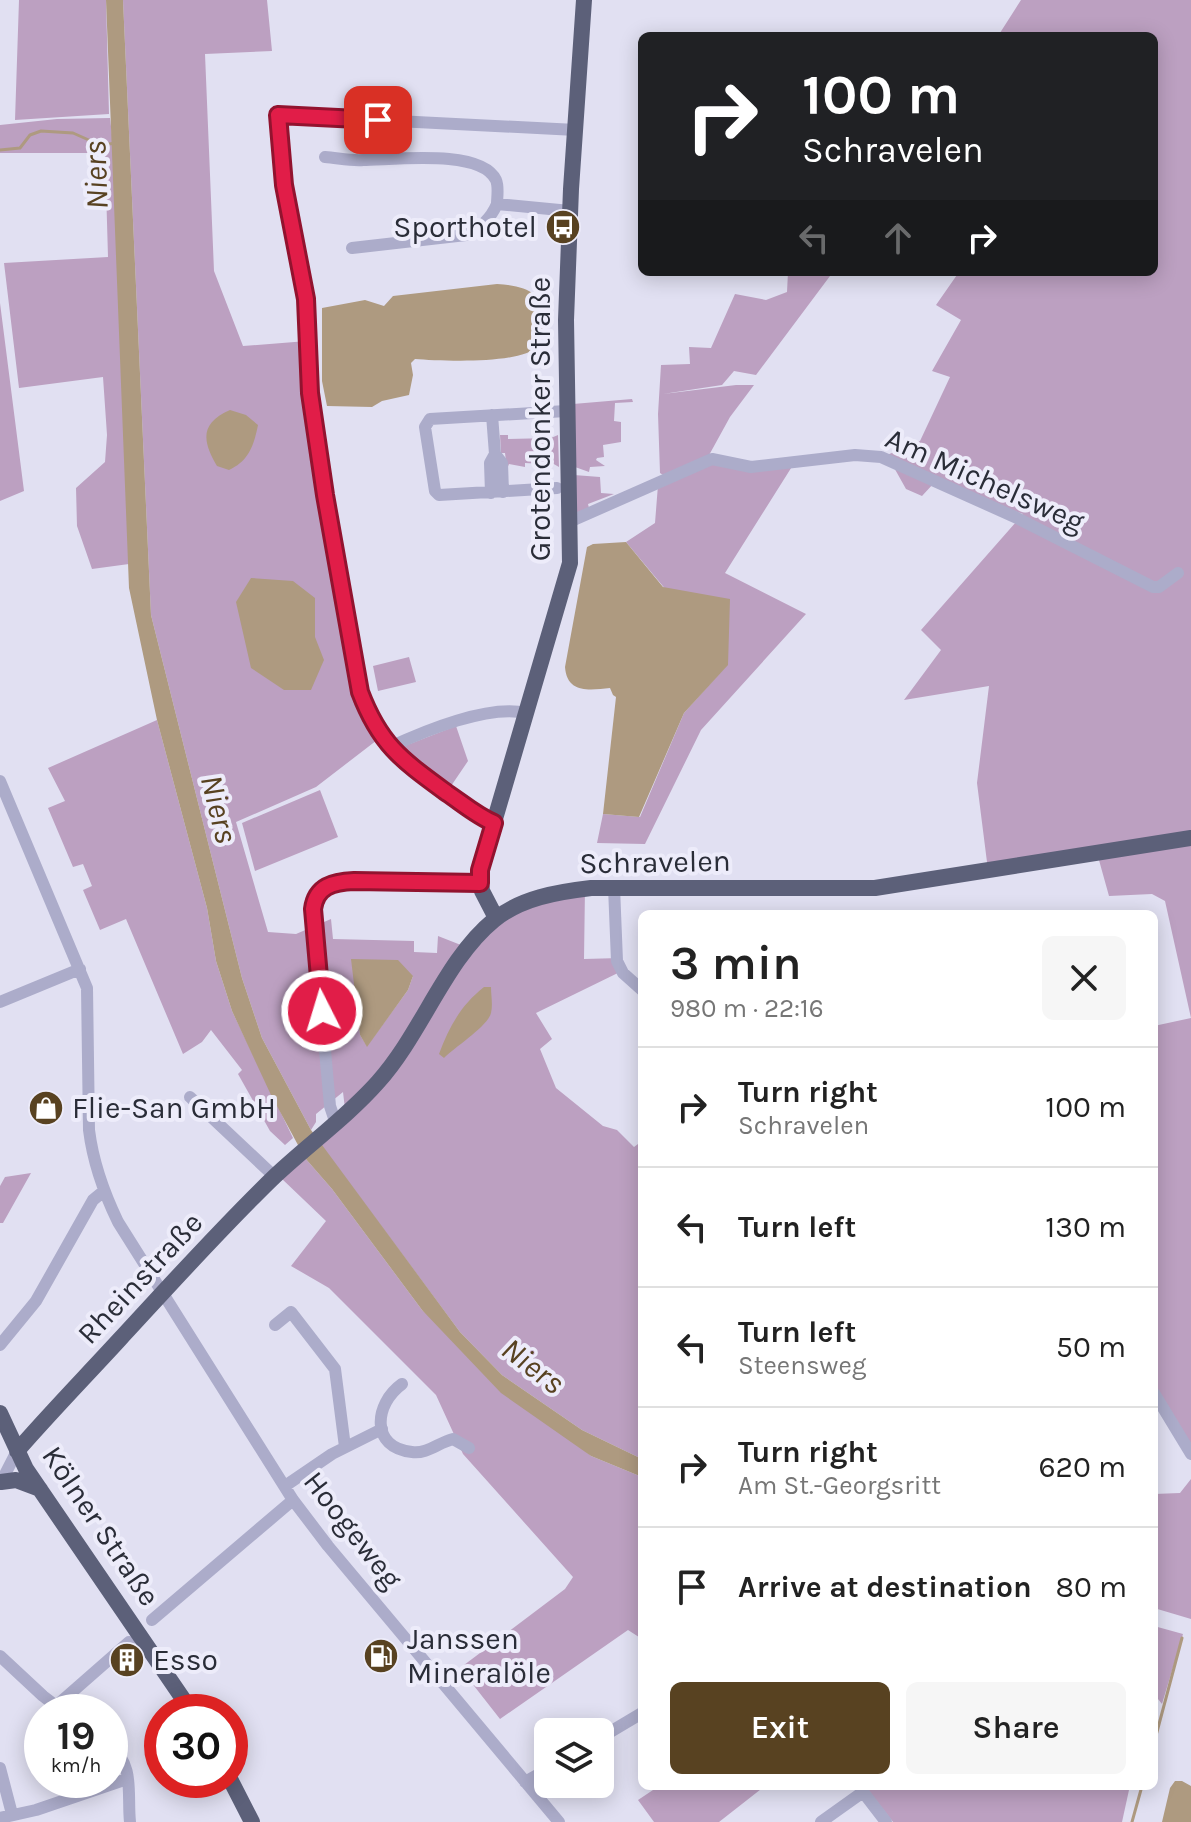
<!DOCTYPE html>
<meta charset="utf-8">
<style>
:root{--surface:#fff;--page:#f6f6f6;--text:#222;--muted:#767676;--line:#e0e0e0;--accent:#584221}
body{margin:0;font-family:Karla,sans-serif;background:var(--page);color:var(--text);height:100vh;display:flex;flex-direction:column;font-size:30px;white-space:nowrap}
*{box-sizing:border-box;margin:0}
p{font-size:26px;color:var(--muted)}
.icon{flex:none;width:44px;height:44px;fill:none;stroke:currentColor;stroke-width:2;stroke-linecap:round;stroke-linejoin:round}
.map{position:relative;flex:1;overflow:hidden}
.side{position:absolute;left:638px;top:910px;width:520px;height:880px;display:flex;flex-direction:column;background:var(--surface);border-radius:12px;box-shadow:0 4px 20px #0003}
.side>*{flex:none}
.guide{position:absolute;left:638px;top:32px;width:520px;height:244px;border-radius:12px;box-shadow:0 4px 20px #0003;background:#202124;color:#fff;overflow:hidden}
.fabs{position:absolute;left:534px;top:1718px;display:grid;gap:16px}
.fabs a{display:grid;place-items:center;width:80px;height:80px;border-radius:12px;background:var(--surface);box-shadow:0 4px 20px #0003;font-size:40px}
.speed{position:absolute;left:24px;top:1694px;display:flex;gap:16px;font-size:40px;font-weight:700;text-align:center}
.speed>*{display:grid;place-content:center;width:104px;height:104px;border-radius:50%;background:var(--surface);box-shadow:0 4px 20px #0003;line-height:1}
.speed small{font-size:20px;font-weight:400}
.speed .limit{border:12px solid #d22;background:#fff;color:#111}
.pin{position:absolute;display:grid;place-items:center;width:68px;height:68px;color:#fff;margin:-34px;border-radius:16px;box-shadow:0 4px 12px #0006}
.me{position:absolute;width:88px;margin:-44px;rotate:355deg;stroke-linejoin:round;filter:drop-shadow(0 0 6px #0008)}
.turn{display:flex;align-items:center;gap:28px;height:168px;padding:0 32px;font-size:36px}
.turn .icon{width:104px;height:104px;stroke-width:2.5}
.turn b{display:block;font-size:56px;line-height:68px}
.lanes{display:flex;align-items:center;height:76px;padding:0 32px;background:#0003;justify-content:center;gap:40px;direction:ltr}
.lanes .off{opacity:.35}
.round{display:grid;place-items:center;flex:none;width:84px;height:84px;border-radius:12px;background:var(--page)}
.head{display:flex;align-items:center;justify-content:space-between;height:136px;padding:0 32px}
h1{font-size:48px;font-weight:600;line-height:60px}
.cta{display:flex;gap:16px;margin-top:auto;padding:16px 32px}
.cta a{flex:1;height:92px;border-radius:12px;background:var(--accent);color:#fff;font-size:32px;font-weight:600;line-height:92px;text-align:center}
.cta a+a{background:var(--page);color:var(--text)}
ul{padding:0;list-style:none}
li{display:flex;align-items:center;gap:24px;height:120px;padding:0 32px;border-top:2px solid var(--line)}
li div{flex:1}
li b{display:block;font-size:30px}
li em{font-style:normal}
.map>svg:first-child{display:block}
</style>
<div class="map">
<svg width="1191" height="1822" viewBox="0 0 1191 1822">
<rect width="100%" height="100%" fill="#e1e0f2"/>
<!-- green -->
<path fill="#bca0c1" fill-rule="evenodd" d="M19,0H106L109,114L15,120Z
M123,0H267L272,51L205,54L214,271L243,346L307,341L360,691L381,737L316,787L236,822L268,932L296,934L331,919L333,939L414,941V952L437,953L438,936L466,947L517,913L585,888L584,959L620,958L624,970L536,1013L552,1039L540,1049L556,1088L603,1126L617,1130L634,1147L642,1141V1459L582,1430L502,1375L460,1332L321,1145L345,1109L343,1092L316,1114V1122L311,1130L262,1038L242,978L151,615ZM413,976L408,990L367,1046L360,1035L359,1018Z
M1021,0H1191V1451L1154,1393V1026L1191,1018L1165,901L1152,894L1109,896L1097,853L988,870L977,783L989,686L904,700L941,650L921,630L1023,514L934,483L922,496L906,489L887,455L920,441L950,377L932,371L961,320L936,305L959,272H1154V36H998Z
M110,118L113,143L129,564L92,569L77,526L76,488L105,462L107,435L103,377L19,388L4,263L108,257L105,153H0V125L57,119Z
M788,272H833L756,375L734,371L722,385L663,394L736,385H754L730,417L708,457L728,468L793,465L725,573L806,614L701,730L645,844L597,843L603,814L640,817L684,713L728,664L626,542L655,523L658,485L663,475L660,473L658,414L661,365L690,364L689,347L711,348L735,294L766,300L787,292Z
M0,303L24,491L0,501Z
M632,399L633,402L615,403L614,421L621,422V442L603,445L604,457L597,458L596,460L605,466L590,467L589,472L575,467L573,404Z
M500,435H508V439L551,438L558,435L559,467L552,463L544,467L543,464L525,463V467L509,464L507,469L505,453H501Z
M574,475L600,477L601,493L614,494L588,504L589,508L576,513Z
M409,657L416,682L378,691L373,666Z
M157,720L207,908L216,961L232,1011L293,1138L285,1145L270,1131L238,1074L242,1070L211,1030L202,1042L183,1054L126,919L100,930L83,890L92,886L83,864L73,867L48,808L65,801L48,768Z
M456,726L468,761L449,789L406,759L401,750L402,747Z
M320,790L338,837L255,871L242,823Z
M305,1158L332,1189L422,1310L591,1456L642,1477V1639L628,1630L500,1719L460,1668L565,1589L573,1577L463,1454L436,1395L329,1288L291,1266L326,1221L281,1178Z
M31,1173L3,1223H0V1186L5,1177Z
M1191,1479V1619L1154,1608V1494L1180,1493Z
M1154,1626L1183,1634L1162,1704L1154,1694Z
M659,1786H765L719,1822H654L638,1800Z
M865,1786H1123L1129,1790L1122,1822H893Z"/>
<!-- water -->
<path fill="#ae9a80" d="M106,0H123L151,615L242,978L262,1038L311,1130L460,1332L502,1375L582,1430L642,1459V1477L591,1456L501,1393L422,1310L332,1189L305,1158L271,1095L232,1011L216,961L207,908L157,720L129,588Z
M497,284C534,286 550,298 541,337L534,339L533,345L538,346C521,365 441,361 415,359L411,363L413,375L409,395L382,401L372,407L327,406L322,381V308L365,300L384,306L393,296Z
M230,410L246,415L258,425C254,445 249,461 229,470L217,466C202,441 200,423 230,410Z
M626,542L663,587L730,599L728,665L684,713L639,817L603,814L616,697L613,695L610,688C590,690 567,694 565,667L587,547L593,544Z
M251,578L293,581L315,598V637L324,660L311,690H284L251,668L236,602Z
M351,959L398,960L413,976L408,990L367,1047L360,1035Z
M484,987H491C491,995 493,1005 491,1013C488,1026 455,1047 444,1058L439,1054C449,1027 461,1005 484,987Z
M1175,1781H1182L1191,1786V1822H1162L1170,1788Z"/>
<g fill="none" stroke-linecap="round" stroke-linejoin="round">
<!-- stream -->
<path stroke="#ae9a80" stroke-width="3" d="M0,150L20,148L30,135L41,131L73,133L100,145L117,143
M1154,1743L1182,1638
M1132,1822L1142,1786"/>
<!-- minor -->
<path stroke="#acacca" stroke-width="12" d="M325,157C338,158 351,161 363,160C391,160 481,148 496,180C499,187 497,197 497,204L570,211
M352,248L466,235C479,229 491,218 497,204
M495,454L502,463L503,492
M557,488L439,495L435,491L425,427L430,419L566,411
M491,493L490,463L495,454L492,415
M569,522L712,459L751,467L855,455L881,457L1017,518L1153,587H1159L1178,573
M390,747C424,731 489,704 526,713
M0,781L87,988L89,1130C93,1162 104,1193 118,1222L293,1500L328,1546L559,1822
M494,823C477,816 462,803 447,793C402,761 380,745 360,692L325,495L310,393L306,299L284,185L278,115L576,130
M614,887L617,961L623,973L642,990
M0,1002L80,969
M190,1097L275,1177
M336,1124L330,1106L313,917C312,895 321,887 341,882L480,883
M275,1325L291,1312L335,1369L345,1447
M0,1345L36,1301L93,1200L104,1191
M402,1384C374,1404 370,1448 412,1452C427,1454 438,1443 453,1439L469,1448
M1154,1393L1191,1454
M0,1484L17,1451
M285,1486L332,1454L382,1429
M152,1620L293,1500
M0,1656L43,1696L64,1712
M56,1706L129,1642
M600,1738L642,1713
M110,1746C135,1765 127,1793 130,1822
M0,1768L12,1814
M525,1782L548,1769
M0,1818L36,1810L127,1779
M821,1822L863,1792L886,1822"/>
<!-- major -->
<path stroke="#5c6079" stroke-width="16" d="M496,918L482,891L480,870L570,563L566,320L571,189L584,0
M0,1413L26,1469L192,1712
M17,1451C51,1412 86,1376 120,1339C171,1284 221,1228 275,1176C309,1144 347,1117 378,1082C422,1033 445,960 494,920C521,898 557,892 591,888H875L1191,838
M1,1482L16,1480L40,1489
M230,1779L252,1822"/>
</g>
<g fill="none" stroke-linecap="round" stroke-linejoin="round">
<!-- route casing -->
<g stroke="#92132f" stroke-width="20">
<path id="route" d="M322,1011L313,909C316,886 333,882 354,881L480,883V870L494,823C477,816 462,803 447,793C402,760 380,745 360,692L325,495L310,393L306,299L284,185L278,115L378,120"/>
</g>
<!-- route -->
<use href="#route" stroke="#e11d48" stroke-width="14"/>
</g>
<!-- icons -->
<defs>
<g id="bus-disc" transform="scale(1.8)"><circle r="9.5" fill="#584221" stroke="#edecfa"/><path d="M-5-6H5V4H4V6H2V4H-2V6H-4V4H-5ZM-3.5-4V0h7V-4ZM-3.5 1.2v1.5H-2V1.2ZM2 1.2v1.5H3.5V1.2Z" fill="#fff"/></g>
<g id="shop-disc" transform="scale(1.8)"><circle r="9.5" fill="#584221" stroke="#edecfa"/><path d="M-5-2.5h2.3a2.7 3.5 0 0 1 5.4 0H5L5.5 6h-11ZM-1.5-2.5h3a1.5 2.3 0 0 0-3 0Z" fill="#fff"/></g>
<g id="fuel-disc" transform="scale(1.8)"><circle r="9.5" fill="#584221" stroke="#edecfa"/><path d="M-5.5-6h7V0h2V4h1.3V-2.5L3-4.5l.8-.8L6-3V5H2.5V1h-1V6h-7ZM-4.2-4.7v3.2H.2V-4.7Z" fill="#fff"/></g>
<g id="building-disc" transform="scale(1.8)"><circle r="9.5" fill="#584221" stroke="#edecfa"/><path d="M-4-6H4V6H1V3H-1V6H-4ZM-2.5-4.3h1.7v1.8h-1.7ZM.8-4.3h1.7v1.8H.8ZM-2.5-1h1.7V.8h-1.7ZM.8-1h1.7V.8H.8Z" fill="#fff"/></g>
</defs>
<g fill-rule="evenodd">
<use href="#bus-disc" x="563" y="227"/>
<use href="#shop-disc" x="46" y="1108"/>
<use href="#fuel-disc" x="381" y="1656"/>
<use href="#building-disc" x="127" y="1660"/>
</g>
<g text-anchor="middle" dominant-baseline="central" stroke-width="8" stroke-linejoin="round" paint-order="stroke">
<!-- poi labels -->
<g font-size="30" fill="#2a2d38" stroke="#edecfa" text-anchor="start">
<text x="537" y="227" text-anchor="end">Sporthotel</text>
<text x="72" y="1108">Flie-San GmbH</text>
<text x="407" y="1639">Janssen<tspan x="407" dy="34">Mineralöle</tspan></text>
<text x="153" y="1660">Esso</text>
</g>
<!-- street labels -->
<g font-size="30" fill="#2a2d38" stroke="#edecfa">
<text transform="translate(540 419) rotate(-90)">Grotendonker Straße</text>
<text transform="translate(985 480) rotate(24)">Am Michelsweg</text>
<text transform="translate(655 862) rotate(-1)">Schravelen</text>
<text transform="translate(140 1278) rotate(-47)">Rheinstraße</text>
<text transform="translate(101 1526) rotate(56)">Kölner Straße</text>
<text transform="translate(353 1530) rotate(52)">Hoogeweg</text>
</g>
<!-- water labels -->
<g font-size="32" font-style="italic" fill="#584221" stroke="#edecfa">
<text transform="translate(96 175) rotate(-92)">Niers</text>
<text transform="translate(219 809) rotate(76)">Niers</text>
<text transform="translate(533 1366) rotate(38)">Niers</text>
</g>
</g>
</svg>
<div class="fabs">
<a><svg class="icon" aria-label="layers" viewBox="0 0 24 24"><path d="M12 4l9 5-9 5-9-5zM3 14l9 5 9-5"/></svg></a>
</div>
<div class="speed"><div>19<small>km/h</small></div><div class="limit">30</div></div>
<div class="pin" style="left:378px;top:120px;background:#d93025"><svg class="icon" aria-label="arrive" viewBox="0 0 24 24"><path d="M6 21V4h12l-3 4 3 4H6"/></svg></div>
<svg class="me" style="left:322px;top:1011px" viewBox="-20 -20 40 40"><circle r="17" fill="#e11d48" stroke="#fff" stroke-width="3"/><path d="M0-11L8 9 0 5-8 9z" fill="#fff"/></svg>
<div class="guide">
<div class="turn"><svg class="icon" aria-label="right" viewBox="0 0 24 24"><path d="M7 20v-9h11M14 6l5 5-5 5"/></svg><div><b>100 m</b>Schravelen</div></div>
<div class="lanes"><svg class="icon off" aria-label="left" viewBox="0 0 24 24"><path d="M17 20v-9H6M10 6l-5 5 5 5"/></svg><svg class="icon off" aria-label="ahead" viewBox="0 0 24 24"><path d="M12 20V5M6 11l6-6 6 6"/></svg><svg class="icon" aria-label="right" viewBox="0 0 24 24"><path d="M7 20v-9h11M14 6l5 5-5 5"/></svg></div>
</div>
<section class="side">
<div class="head"><div><h1>3 min</h1><p>980 m · 22:16</p></div><a class="round"><svg class="icon" aria-label="close" viewBox="0 0 24 24"><path d="M6 6l12 12M18 6L6 18"/></svg></a></div>
<ul>
<li><svg class="icon" aria-label="right" viewBox="0 0 24 24"><path d="M7 20v-9h11M14 6l5 5-5 5"/></svg><div><b>Turn right</b><p>Schravelen</p></div><em>100 m</em></li>
<li><svg class="icon" aria-label="left" viewBox="0 0 24 24"><path d="M17 20v-9H6M10 6l-5 5 5 5"/></svg><div><b>Turn left</b></div><em>130 m</em></li>
<li><svg class="icon" aria-label="left" viewBox="0 0 24 24"><path d="M17 20v-9H6M10 6l-5 5 5 5"/></svg><div><b>Turn left</b><p>Steensweg</p></div><em>50 m</em></li>
<li><svg class="icon" aria-label="right" viewBox="0 0 24 24"><path d="M7 20v-9h11M14 6l5 5-5 5"/></svg><div><b>Turn right</b><p>Am St.-Georgsritt</p></div><em>620 m</em></li>
<li><svg class="icon" aria-label="arrive" viewBox="0 0 24 24"><path d="M6 21V4h12l-3 4 3 4H6"/></svg><div><b>Arrive at destination</b></div><em>80 m</em></li>
</ul>
<div class="cta"><a>Exit</a><a>Share</a></div>
</section>
</div>
